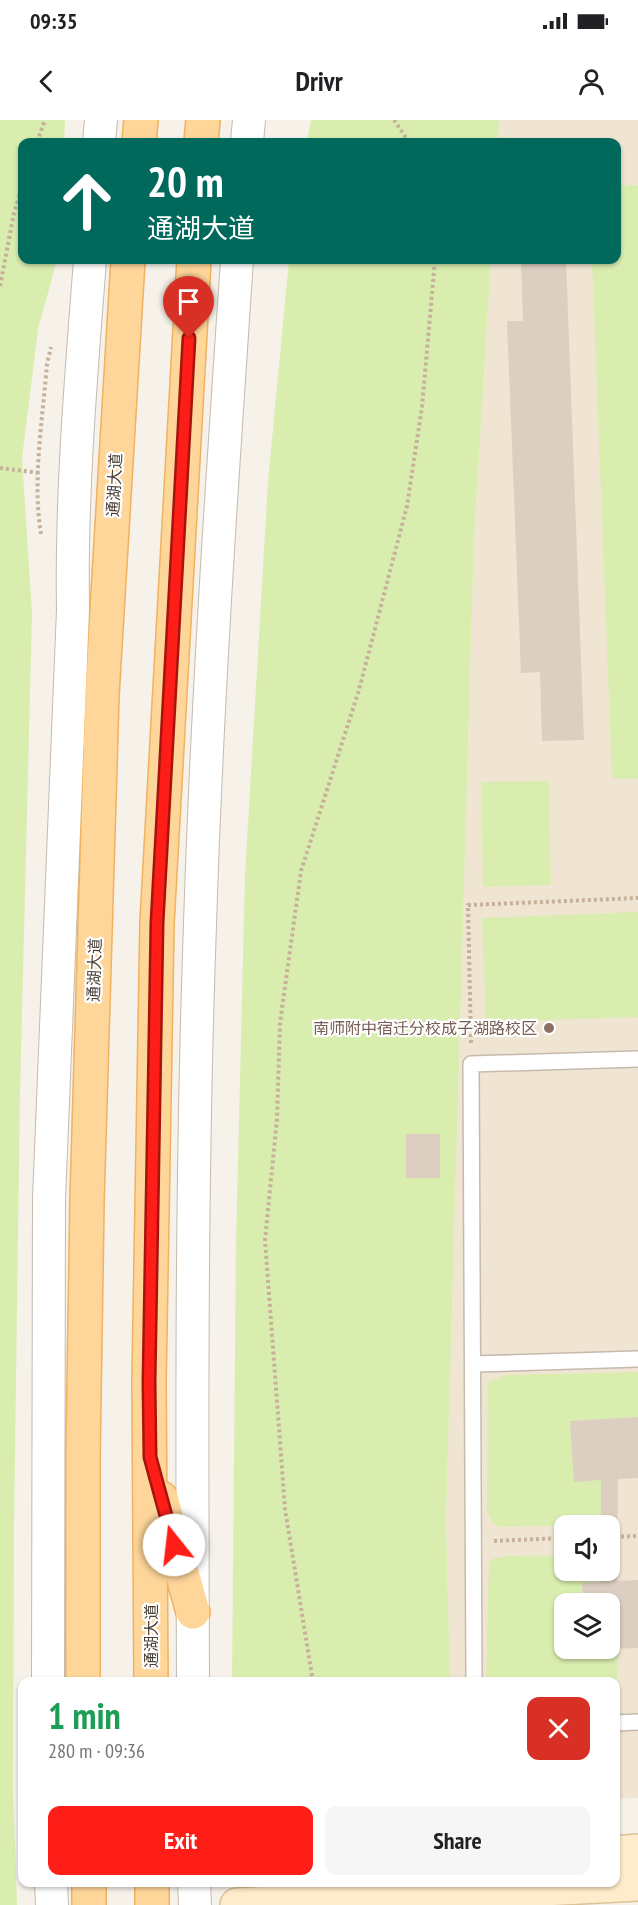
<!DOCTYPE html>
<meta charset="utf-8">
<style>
:root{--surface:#fff;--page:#f6f6f6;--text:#202124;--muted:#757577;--accent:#ff1e17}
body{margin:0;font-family:"PT Sans Narrow","Noto Sans SC",sans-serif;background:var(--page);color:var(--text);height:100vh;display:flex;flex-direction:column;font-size:22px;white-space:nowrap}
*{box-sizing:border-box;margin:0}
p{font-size:20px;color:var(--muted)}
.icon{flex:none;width:33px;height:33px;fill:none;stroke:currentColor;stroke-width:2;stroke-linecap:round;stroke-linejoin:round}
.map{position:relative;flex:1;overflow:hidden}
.sheet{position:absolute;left:18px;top:1557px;width:602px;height:210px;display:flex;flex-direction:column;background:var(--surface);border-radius:12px;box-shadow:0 2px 4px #0004}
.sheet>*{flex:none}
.guide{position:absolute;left:18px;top:18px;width:603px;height:126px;border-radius:12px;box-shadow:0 2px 4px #0004;background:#00695c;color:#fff;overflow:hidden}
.buttons{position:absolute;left:554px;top:1395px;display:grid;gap:12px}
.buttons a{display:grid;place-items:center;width:66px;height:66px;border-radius:12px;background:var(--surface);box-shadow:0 2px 4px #0004;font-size:30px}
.pin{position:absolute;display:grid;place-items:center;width:51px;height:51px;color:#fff;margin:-62px -26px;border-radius:50% 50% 50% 0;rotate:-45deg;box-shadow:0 0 6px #0007}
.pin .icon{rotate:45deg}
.me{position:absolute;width:66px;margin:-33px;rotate:344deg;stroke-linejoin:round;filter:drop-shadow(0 0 4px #0008)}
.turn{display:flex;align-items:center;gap:21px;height:126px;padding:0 30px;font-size:27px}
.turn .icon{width:78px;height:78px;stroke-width:2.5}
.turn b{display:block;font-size:42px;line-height:51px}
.round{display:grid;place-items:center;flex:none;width:63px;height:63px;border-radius:12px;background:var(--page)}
.summary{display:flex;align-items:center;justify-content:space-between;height:102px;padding:0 30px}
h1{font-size:36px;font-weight:800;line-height:45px;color:#1e9e55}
.primary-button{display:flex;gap:12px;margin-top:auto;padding:12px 30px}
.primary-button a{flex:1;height:69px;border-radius:12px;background:var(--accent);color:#fff;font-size:24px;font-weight:800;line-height:69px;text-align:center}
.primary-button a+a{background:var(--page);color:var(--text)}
.status{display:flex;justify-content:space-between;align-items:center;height:42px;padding:0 30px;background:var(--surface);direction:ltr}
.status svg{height:16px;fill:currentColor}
header{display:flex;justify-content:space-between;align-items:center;height:78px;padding:0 30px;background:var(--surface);font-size:27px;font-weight:800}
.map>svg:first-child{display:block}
</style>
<div class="status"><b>09:35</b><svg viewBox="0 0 49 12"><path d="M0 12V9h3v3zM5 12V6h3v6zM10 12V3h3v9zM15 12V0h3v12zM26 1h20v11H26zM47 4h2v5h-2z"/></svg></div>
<header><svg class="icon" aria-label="back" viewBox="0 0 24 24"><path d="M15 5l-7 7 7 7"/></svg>Drivr<svg class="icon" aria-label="person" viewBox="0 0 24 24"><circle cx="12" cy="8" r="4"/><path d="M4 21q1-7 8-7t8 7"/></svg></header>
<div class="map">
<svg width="638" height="1785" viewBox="0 0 638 1785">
<rect width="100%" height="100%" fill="#f6f1e9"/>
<!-- education -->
<path fill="#f0e4d2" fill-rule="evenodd" d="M499,0H638V1678L615,1679V1562H450L446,1399L474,418L491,140H616V22H498ZM564,1406H609V1450H564ZM564,1484H609V1528H564Z"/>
<!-- green -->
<path fill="#d9edaf" d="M0,0H65L64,22H22V140H57L38,209L22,338L32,493L20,972L14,1406L13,1669L17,1785H0Z
M311,0H499L498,22H307Z
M638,65V659L612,658L592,140H616L617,66Z
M289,140H491L474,418L446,1399L450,1561L232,1562L236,1124L245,755L268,362Z
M549,661L551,765L483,767L481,662Z
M638,792V897L486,902L482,798Z
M638,1252V1297L570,1302L574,1362L601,1360V1405L499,1407L492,1402L487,1390L488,1263L505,1255Z
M564,1435V1450L601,1451V1462L583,1483L564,1484V1528L618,1529L616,1588L615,1562H486L489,1445L492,1439L507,1436Z"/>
<!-- building -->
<path fill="#dccec1" d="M521,140H566L584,620L542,621L540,552L521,553L507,201H523Z
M406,1014H440V1058H406Z
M638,1297V1358L618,1359L617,1461L638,1460V1528L609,1529V1484H583L582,1463L601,1462V1450H609V1406H601V1360L574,1362L570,1301Z"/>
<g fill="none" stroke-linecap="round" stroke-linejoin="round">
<!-- lane casing -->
<g stroke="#c6baae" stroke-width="18">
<path id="lane" d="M473,1244L638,1239
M474,1562L471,944L638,939
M615,1603L638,1602"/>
</g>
<!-- street casing -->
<g stroke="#c6baae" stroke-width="34">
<path id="street" d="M99,22L101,0
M247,22L249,0
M48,1562L49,1079L73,490C71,373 81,257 90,140
M193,1562C192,1309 191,1056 200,804C207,582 222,361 237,140
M51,1762L52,1785
M194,1762L195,1785"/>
</g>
<!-- secondary casing -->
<g stroke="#ddc297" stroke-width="36">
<path id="secondary" d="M615,1733L638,1731
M237,1785L638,1764"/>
</g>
<!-- primary casing -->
<g stroke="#efb25f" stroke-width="36">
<path id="primary" d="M139,22L141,0
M201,22L203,0
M161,1378L193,1492
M83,1562V1336L87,1081L102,575L128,140
M151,1562L149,1262L157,803L194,140
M152,1762V1785
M89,1785V1762"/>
</g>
<!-- path -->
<path stroke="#c6b19b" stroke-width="4" stroke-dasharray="3 3" stroke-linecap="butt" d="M394,0L409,22
M37,22L45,0
M0,166L14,93L22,67
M0,348L40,353
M41,414C32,361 43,297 47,244L51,227
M471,923L468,785L638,778
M609,1417L638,1416
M494,1421L564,1418
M313,1562L285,1389L265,1120L277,999L280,903L301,751L359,570L407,386L422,287L435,140"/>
<!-- lane -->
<use href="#lane" stroke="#fff" stroke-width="15"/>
<!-- street -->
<use href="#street" stroke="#fff" stroke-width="32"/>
<!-- secondary -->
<use href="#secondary" stroke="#ffecca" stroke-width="33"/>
<!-- primary -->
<use href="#primary" stroke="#ffd699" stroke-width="33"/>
</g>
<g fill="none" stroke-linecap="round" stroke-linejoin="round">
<!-- route casing -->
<g stroke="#a6140f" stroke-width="15">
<path id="route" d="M174,1425L150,1337L149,1262L157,803L189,218"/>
</g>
<!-- route -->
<use href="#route" stroke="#ff1e17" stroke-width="10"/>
</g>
<!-- markers -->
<circle fill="#8d6e63" stroke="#fff" stroke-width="2" cx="549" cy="908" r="6"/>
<g text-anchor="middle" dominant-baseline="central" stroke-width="4.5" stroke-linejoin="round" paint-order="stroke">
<!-- street labels -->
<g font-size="16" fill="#4b4037" stroke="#fff">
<text transform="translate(114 365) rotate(-87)">通湖大道</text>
<text transform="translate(94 850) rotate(-88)">通湖大道</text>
<text transform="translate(151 1516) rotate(-90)">通湖大道</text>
</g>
<!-- education labels -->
<g font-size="16" fill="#785e54" stroke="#fff" text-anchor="end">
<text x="537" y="908">南师附中宿迁分校成子湖路校区</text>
</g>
</g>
</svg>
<div class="buttons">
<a><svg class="icon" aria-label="sound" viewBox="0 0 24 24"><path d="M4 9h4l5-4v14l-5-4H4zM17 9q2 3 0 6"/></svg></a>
<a><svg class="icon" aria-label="layers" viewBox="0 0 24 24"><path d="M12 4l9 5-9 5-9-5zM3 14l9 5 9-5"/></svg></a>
</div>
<div class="pin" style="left:189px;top:218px;background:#d93025"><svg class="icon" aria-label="arrive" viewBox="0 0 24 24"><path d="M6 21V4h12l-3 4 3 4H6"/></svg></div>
<svg class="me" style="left:174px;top:1425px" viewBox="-20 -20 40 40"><circle r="19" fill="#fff"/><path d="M0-13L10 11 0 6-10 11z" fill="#ff1e17"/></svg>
<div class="guide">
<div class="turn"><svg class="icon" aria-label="ahead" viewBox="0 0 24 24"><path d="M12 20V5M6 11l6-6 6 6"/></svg><div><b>20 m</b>通湖大道</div></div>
</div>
<section class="sheet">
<div class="summary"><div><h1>1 min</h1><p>280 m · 09:36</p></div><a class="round" style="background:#d93025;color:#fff"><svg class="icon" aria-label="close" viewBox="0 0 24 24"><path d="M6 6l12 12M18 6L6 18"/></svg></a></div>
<div class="primary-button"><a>Exit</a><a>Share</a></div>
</section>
</div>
